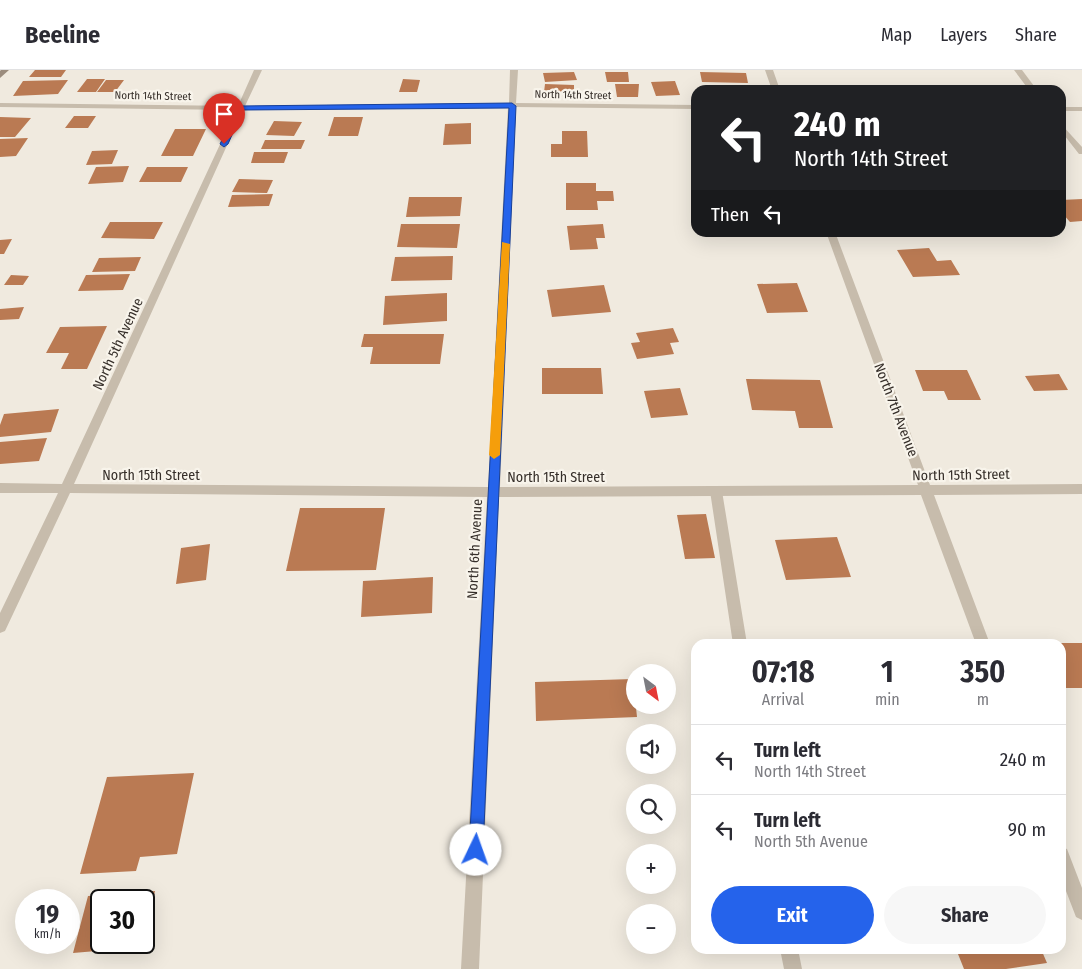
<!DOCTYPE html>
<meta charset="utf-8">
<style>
:root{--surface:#fff;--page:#f7f7f7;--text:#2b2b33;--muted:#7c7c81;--line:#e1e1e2;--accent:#2563eb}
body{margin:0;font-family:"Fira Sans Condensed",sans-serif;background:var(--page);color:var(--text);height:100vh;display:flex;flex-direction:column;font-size:19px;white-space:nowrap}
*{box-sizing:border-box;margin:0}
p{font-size:16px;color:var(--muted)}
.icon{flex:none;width:28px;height:28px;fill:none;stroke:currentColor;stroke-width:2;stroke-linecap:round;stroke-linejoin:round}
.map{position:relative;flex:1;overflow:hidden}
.sheet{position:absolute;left:691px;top:569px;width:375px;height:315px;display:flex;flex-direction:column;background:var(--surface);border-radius:15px;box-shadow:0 5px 20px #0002}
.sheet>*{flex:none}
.banner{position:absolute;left:691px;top:15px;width:375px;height:152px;border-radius:15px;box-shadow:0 5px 20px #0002;background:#202124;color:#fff;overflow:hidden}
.needle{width:32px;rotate:148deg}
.buttons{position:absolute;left:626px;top:594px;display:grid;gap:10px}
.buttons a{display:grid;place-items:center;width:50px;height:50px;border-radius:50%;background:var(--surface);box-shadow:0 5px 20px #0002;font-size:25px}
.speed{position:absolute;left:15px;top:819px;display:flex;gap:10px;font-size:25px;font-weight:700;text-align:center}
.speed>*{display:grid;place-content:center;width:65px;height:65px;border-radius:50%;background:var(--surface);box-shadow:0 5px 20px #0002;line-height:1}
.speed small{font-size:12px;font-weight:400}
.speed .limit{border:2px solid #111;border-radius:8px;background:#fff;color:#111}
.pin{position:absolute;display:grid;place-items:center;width:42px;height:42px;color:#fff;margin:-51px -21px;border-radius:50% 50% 50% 0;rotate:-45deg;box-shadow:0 0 5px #0007}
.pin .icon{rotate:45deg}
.me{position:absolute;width:55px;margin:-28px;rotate:3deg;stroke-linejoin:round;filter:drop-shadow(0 0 4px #0008)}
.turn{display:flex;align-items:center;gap:18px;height:105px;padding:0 20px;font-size:22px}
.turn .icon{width:65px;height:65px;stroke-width:2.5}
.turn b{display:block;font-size:35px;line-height:42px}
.then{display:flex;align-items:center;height:48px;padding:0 20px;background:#0003;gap:10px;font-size:19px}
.eta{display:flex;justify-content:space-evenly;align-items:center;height:85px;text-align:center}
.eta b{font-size:30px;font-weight:700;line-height:35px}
.action{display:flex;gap:10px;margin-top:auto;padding:10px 20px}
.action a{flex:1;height:58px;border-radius:30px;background:var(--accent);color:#fff;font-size:20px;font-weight:700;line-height:58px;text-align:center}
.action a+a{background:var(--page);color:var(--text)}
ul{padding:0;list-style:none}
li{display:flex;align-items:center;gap:15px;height:70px;padding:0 20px;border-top:1px solid var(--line)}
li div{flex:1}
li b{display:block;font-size:19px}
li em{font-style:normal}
header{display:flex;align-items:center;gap:30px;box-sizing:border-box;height:70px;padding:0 25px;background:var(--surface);border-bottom:1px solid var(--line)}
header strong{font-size:24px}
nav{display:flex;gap:28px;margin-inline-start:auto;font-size:18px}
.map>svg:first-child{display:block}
</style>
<header>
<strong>Beeline</strong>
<nav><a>Map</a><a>Layers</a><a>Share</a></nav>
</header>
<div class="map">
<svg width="1082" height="899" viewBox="0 0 1082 899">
<rect width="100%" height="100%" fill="#f0eadf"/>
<!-- building -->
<path fill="#ba7a53" d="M35,0H66L61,7H29Z
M574,2L577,10L545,12L543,3Z
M605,2H628L629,12H607Z
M700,2L746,3L748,13L702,12Z
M87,9H105L96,22H77Z
M403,9L420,10L417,22H399Z
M68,10L58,24L13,26L23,11Z
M106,10H124L115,22H97Z
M675,11L680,25L656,26L651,12Z
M545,14L574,15V23L544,22Z
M615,14H639L638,27H617Z
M74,46H96L88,58H65Z
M0,47L31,48L15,67H0Z
M334,47H363L358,66H328Z
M274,51L302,52L294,66L266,65Z
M471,53V74L443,75L445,54Z
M175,59H206L193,86H161Z
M562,61H587L588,87H551V74H562Z
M28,68L16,86L0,87V69Z
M265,70H305L301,79H261Z
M118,80L112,94L86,95L92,81Z
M254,82H288L284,93H251Z
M129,96L123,112L88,114L96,97Z
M147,97H188L181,112H139Z
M239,109L273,110L267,123L232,122Z
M566,113H596V121H613L614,131H597L598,140H566Z
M273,124L269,136L228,137L232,125Z
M409,127H462L460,146L406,147Z
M1082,129V151L1070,152L1063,144H1061V130Z
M110,152H163L154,169L101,168Z
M401,154H460L457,178L397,177Z
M603,154L605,168H596L598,179L570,180L567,156Z
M12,169L4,184H0V170Z
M929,178L937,191L951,190L960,205L913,207L897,180Z
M453,186L452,210L391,211L395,187Z
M141,187L135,201L92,202L99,188Z
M130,204L123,220L78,221L86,205Z
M11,205L29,206L23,215H4Z
M797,213L808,242L767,243L757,214Z
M604,215L611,242L552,247L547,220Z
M447,223V251L383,255L385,226Z
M24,237L19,249L0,250V239Z
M107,256L87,299H61L69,283H46L60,257Z
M673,258L679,272L670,273L674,284L637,289L631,273L640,272L636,263Z
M364,264H444L440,294H370L373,277H361Z
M542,298H601L603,324H542Z
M915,300H967L981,330H948L944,321H923Z
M1059,304L1068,320L1034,321L1025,306Z
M746,309L820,310L833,358H799L795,341L752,340Z
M680,318L688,345L651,348L644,321Z
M59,339L51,362L0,367V355L4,344Z
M47,368L39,391L0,394V372Z
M300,438H385L376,500L286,501Z
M706,444L715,488L685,489L677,445Z
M837,467L851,507L786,510L775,470Z
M210,474L206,510L176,514L181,478Z
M433,507L432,543L361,547L363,511Z
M941,571L942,574H896V572Z
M1061,573H1082V618H1061Z
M633,609L637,647L536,651L535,612Z
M194,703L177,784L140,787L136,801L80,804L107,707Z
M155,821L145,869L144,830H101V872H144L143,877L73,883L88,826Z
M956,879H1041L1047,893L1006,899H964Z"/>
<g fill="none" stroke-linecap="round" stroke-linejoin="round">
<!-- service -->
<path fill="#c7bcac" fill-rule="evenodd" d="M716,416L720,418L722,421L747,574H733L710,421L712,418Z
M780,879H798L802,899H784Z"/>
<!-- minor -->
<path fill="#c7bcac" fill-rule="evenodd" d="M254,0H262L245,36L509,33L510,0H518L516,33L696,35V39L516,37L500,417L918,415L826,162H835L930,415L1082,414V424L934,425L990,574H976L921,425L499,427L479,899H461L487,427L70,423L5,561L0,563V543L58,423H0V413L62,414L236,40L0,37V33L238,36ZM508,37L488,417L74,414L243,40Z
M765,0H773L780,20H772Z
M1014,0H1022L1037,20H1029Z
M1061,37H1082V41H1061Z
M1061,54L1082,77V84H1079L1061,61Z
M1061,777L1067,779L1082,818V850L1076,847L1061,808Z"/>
<!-- secondary -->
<path fill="#9b8c7d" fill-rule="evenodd" d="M1,0H9L0,8V1Z"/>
</g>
<!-- route -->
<path fill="#2563eb" stroke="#184099" d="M512,33L516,36L483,780L481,785L476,787L471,785L469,780L509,38L243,40L228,74L224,77L220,74L237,38L240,36Z"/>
<!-- slow -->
<path fill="#f59e0b" d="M502,172L510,174L500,385L494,389L489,385Z"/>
<g text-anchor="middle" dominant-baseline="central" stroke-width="4.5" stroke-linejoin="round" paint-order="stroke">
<!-- far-street labels -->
<g font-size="11" fill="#362f2a" stroke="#f8f4eb">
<text transform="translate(573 25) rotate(1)">North 14th Street</text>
<text transform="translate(153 26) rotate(1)">North 14th Street</text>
</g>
<!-- street labels -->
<g font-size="14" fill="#362f2a" stroke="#f8f4eb">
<text transform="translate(118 274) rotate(-65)">North 5th Avenue</text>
<text transform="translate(896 340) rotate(69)">North 7th Avenue</text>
<text x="151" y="405">North 15th Street</text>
<text transform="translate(961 405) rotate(-1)">North 15th Street</text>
<text x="556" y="407">North 15th Street</text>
<text transform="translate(475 479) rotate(-87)">North 6th Avenue</text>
</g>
</g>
</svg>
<div class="buttons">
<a><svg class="needle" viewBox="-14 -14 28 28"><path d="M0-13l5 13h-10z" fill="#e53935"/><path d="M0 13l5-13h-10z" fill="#7c7c81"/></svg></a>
<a><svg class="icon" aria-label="sound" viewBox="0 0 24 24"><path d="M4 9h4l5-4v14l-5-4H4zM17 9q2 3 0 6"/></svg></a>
<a><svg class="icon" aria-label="search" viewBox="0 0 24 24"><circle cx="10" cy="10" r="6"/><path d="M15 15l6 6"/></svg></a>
<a>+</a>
<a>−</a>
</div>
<div class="speed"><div>19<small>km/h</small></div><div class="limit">30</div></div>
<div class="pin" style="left:224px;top:74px;background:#d93025"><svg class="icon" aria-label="arrive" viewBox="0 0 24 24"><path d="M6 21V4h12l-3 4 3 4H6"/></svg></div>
<svg class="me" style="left:476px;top:780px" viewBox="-20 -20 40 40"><circle r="19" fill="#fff"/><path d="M0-13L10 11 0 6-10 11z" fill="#2563eb"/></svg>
<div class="banner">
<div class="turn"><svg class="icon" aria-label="left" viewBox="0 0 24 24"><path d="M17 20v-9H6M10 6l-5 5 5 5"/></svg><div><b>240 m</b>North 14th Street</div></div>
<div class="then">Then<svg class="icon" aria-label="left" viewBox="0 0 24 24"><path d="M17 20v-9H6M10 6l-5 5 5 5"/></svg></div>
</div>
<section class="sheet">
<div class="eta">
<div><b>07:18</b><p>Arrival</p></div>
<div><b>1</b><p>min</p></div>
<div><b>350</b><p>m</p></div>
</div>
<ul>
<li><svg class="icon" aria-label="left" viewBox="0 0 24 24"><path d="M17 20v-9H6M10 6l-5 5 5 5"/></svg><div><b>Turn left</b><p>North 14th Street</p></div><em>240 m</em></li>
<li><svg class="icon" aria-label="left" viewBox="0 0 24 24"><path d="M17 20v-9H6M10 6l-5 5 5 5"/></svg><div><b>Turn left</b><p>North 5th Avenue</p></div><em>90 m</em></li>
</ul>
<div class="action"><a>Exit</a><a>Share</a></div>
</section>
</div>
